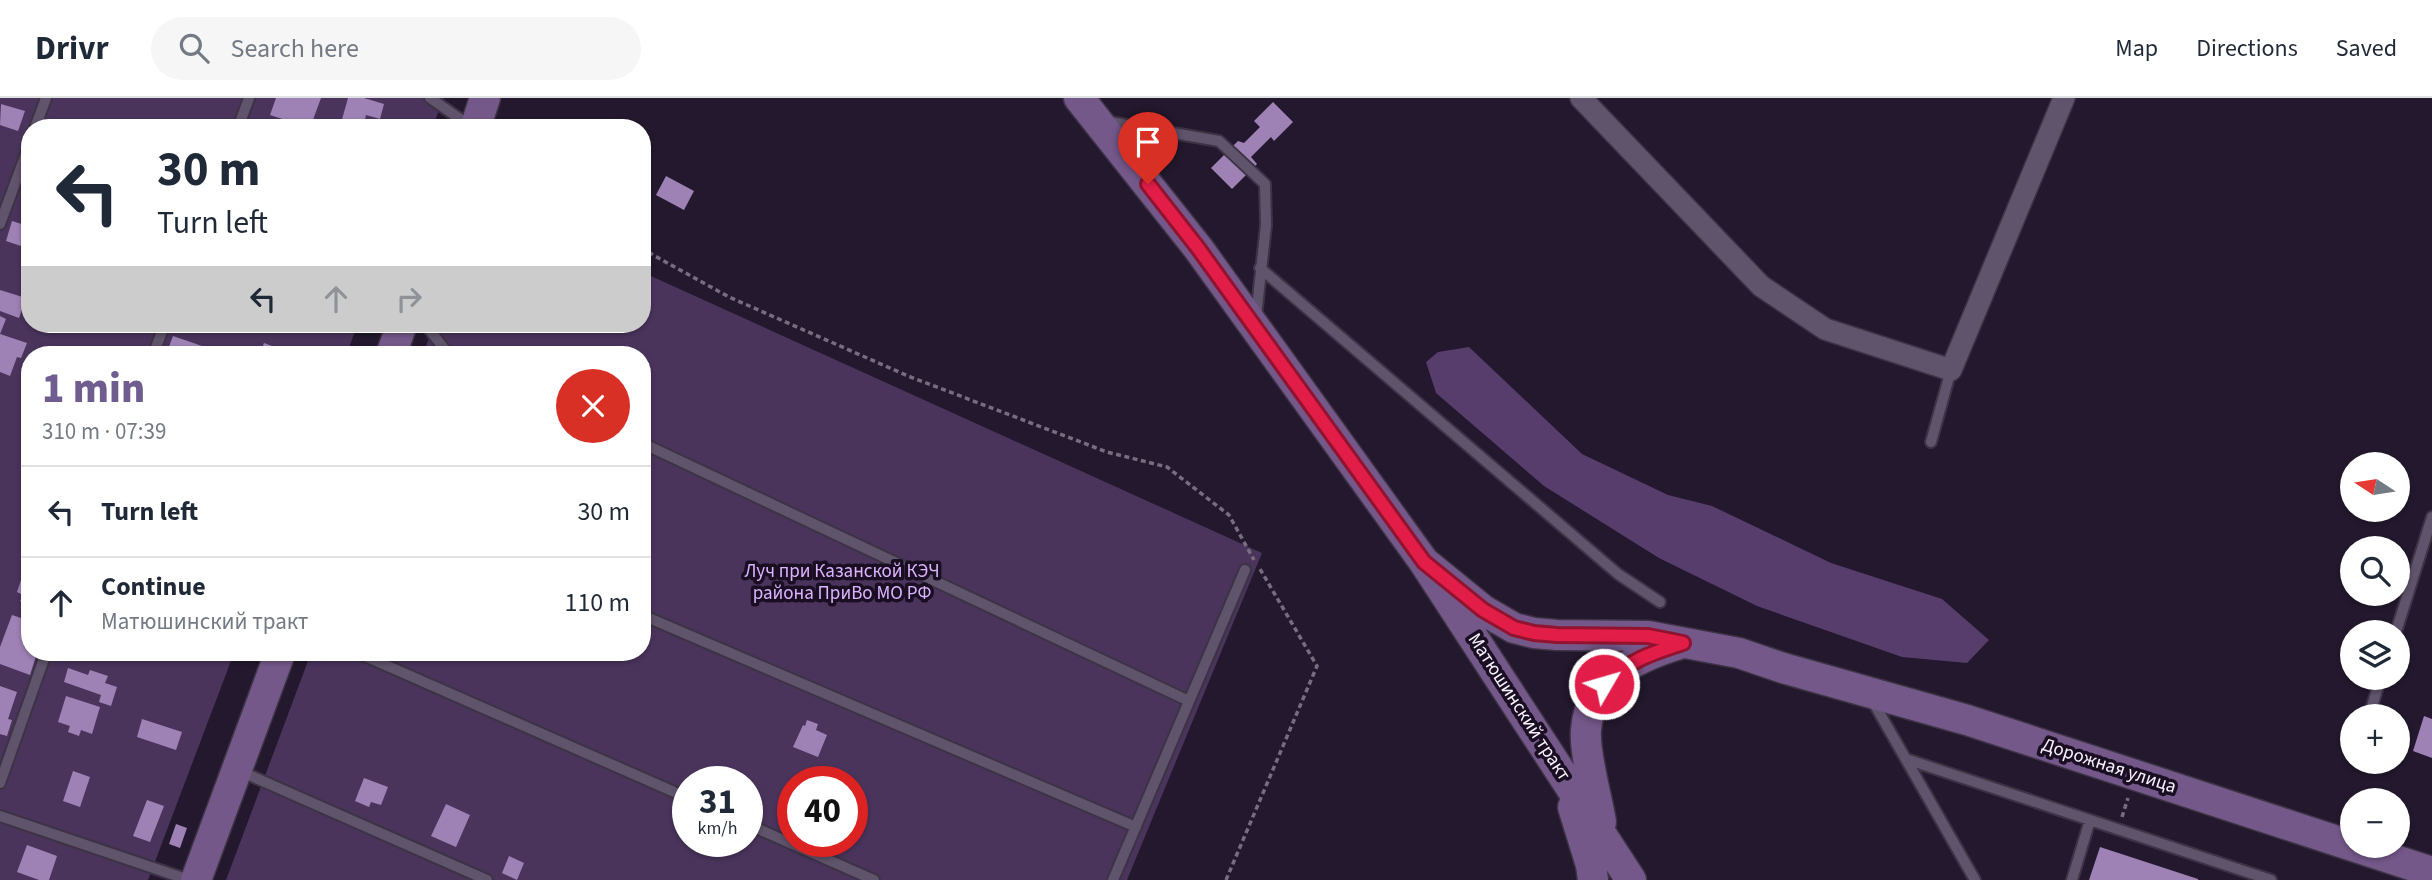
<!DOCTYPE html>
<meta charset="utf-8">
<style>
:root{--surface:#fff;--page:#f6f6f7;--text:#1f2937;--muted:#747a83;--line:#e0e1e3;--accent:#705d90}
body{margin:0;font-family:"Source Sans 3",sans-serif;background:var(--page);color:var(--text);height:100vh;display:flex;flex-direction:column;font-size:26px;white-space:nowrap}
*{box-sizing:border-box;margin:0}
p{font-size:23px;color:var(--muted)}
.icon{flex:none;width:38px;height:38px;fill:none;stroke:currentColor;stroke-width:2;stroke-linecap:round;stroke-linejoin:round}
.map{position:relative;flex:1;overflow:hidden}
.panel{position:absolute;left:21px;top:248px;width:630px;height:315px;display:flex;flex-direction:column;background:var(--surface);border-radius:28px;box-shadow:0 2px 5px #0004}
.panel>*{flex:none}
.guide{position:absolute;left:21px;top:21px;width:630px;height:214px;border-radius:28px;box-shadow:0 2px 5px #0004;background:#fff;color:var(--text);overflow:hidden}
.needle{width:46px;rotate:282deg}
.buttons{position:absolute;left:2340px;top:354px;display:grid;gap:14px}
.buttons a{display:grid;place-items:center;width:70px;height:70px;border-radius:50%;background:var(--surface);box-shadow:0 2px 5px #0004;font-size:35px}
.speed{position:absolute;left:672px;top:668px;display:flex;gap:14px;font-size:35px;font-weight:700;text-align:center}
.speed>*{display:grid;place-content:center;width:91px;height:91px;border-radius:50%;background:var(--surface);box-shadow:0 2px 5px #0004;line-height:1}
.speed small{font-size:18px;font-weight:400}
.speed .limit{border:10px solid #d22;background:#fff;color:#111}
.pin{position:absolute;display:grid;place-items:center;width:60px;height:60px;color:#fff;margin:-72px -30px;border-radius:50% 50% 50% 0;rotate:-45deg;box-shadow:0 0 7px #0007}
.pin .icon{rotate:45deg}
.me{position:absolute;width:77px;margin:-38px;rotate:52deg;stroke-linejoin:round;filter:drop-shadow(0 0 5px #0008)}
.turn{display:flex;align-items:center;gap:24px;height:147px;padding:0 21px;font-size:32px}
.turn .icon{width:91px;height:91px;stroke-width:2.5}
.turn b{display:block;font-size:49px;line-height:60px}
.lanes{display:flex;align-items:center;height:66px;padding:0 21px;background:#0003;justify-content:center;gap:35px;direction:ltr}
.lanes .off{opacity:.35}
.round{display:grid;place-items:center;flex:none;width:74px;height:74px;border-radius:37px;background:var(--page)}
.head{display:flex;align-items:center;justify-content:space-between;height:119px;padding:0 21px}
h1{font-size:42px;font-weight:800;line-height:52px;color:var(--accent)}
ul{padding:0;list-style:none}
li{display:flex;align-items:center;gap:21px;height:91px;padding:0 21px;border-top:2px solid var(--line)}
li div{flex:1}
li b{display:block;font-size:26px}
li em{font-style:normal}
header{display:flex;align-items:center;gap:42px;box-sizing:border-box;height:98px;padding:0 35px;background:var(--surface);border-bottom:2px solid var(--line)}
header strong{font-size:33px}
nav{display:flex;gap:38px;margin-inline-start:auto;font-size:24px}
.search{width:490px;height:63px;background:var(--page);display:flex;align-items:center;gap:18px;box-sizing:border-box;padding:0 24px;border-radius:38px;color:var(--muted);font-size:26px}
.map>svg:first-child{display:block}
</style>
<header>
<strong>Drivr</strong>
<div class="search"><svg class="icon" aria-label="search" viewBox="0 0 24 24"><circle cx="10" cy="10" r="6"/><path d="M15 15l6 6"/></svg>Search here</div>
<nav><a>Map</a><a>Directions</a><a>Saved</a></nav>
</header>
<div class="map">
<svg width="2432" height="782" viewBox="0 0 2432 782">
<rect width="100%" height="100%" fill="#23182d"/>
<!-- green -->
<path fill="#4a345c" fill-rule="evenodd" d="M0,0H444L432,30H30V226H358L346,257H30V555H234L148,782H0Z
M642,174L1262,455L1127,782H226L311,555H642V257H423L434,226H642ZM688,684H747V744H688ZM793,684H852V744H793Z"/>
<!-- forest -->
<path fill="#573d6c" d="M1469,249L1582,356L1668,397L1712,408L1831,465L1942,501L1989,542L1967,565L1902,559L1757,508L1659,460L1544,388L1436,295L1426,264L1438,254Z"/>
<!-- building -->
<path fill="#9e82b6" d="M276,0H321L310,30L270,17Z
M348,0H364L384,6L380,21L366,17L363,30L341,25Z
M1273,4L1293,24L1274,43L1271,39L1251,59L1257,66L1232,91L1211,70L1238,43L1244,45L1260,29L1254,23Z
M1,6L25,13L18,33L0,27Z
M666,78L694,93L684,112L656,97Z
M12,123L28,128L21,148L6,143Z
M0,192L26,200L19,220L0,213Z
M0,218L6,221L0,236L27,245L21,260L17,259L10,278L0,274Z
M173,238L202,248L199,257H166Z
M264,245L296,257H259Z
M23,476L30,478V507L20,503L23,497L17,494Z
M12,517L30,523L28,540L30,541V555H37L30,577L0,566V549Z
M68,570L88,577L90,572L108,578L105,585L117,589L111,608L99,604L101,597L64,584Z
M0,588L17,594L8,621L12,622L7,638L0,636Z
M66,598L100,609L92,636L81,632L79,638L68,634L70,628L58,624Z
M2424,618L2432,621V660L2413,653Z
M142,621L182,634L176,652L137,639Z
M807,622L818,626L816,632L827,637L818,659L793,649L803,627L805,628Z
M73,673L90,679L80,709L63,703Z
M364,680L388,689L381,707L371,704L369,709L355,703Z
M147,702L164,708L150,744L133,738Z
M446,706L470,717L456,749L431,738Z
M176,726L187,730L180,750L169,746Z
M27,747L57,758L49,782H39L17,774Z
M2100,749L2198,781V782H2089Z
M509,758L524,765L517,782L502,775Z"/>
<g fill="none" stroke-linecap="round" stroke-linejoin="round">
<!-- lane casing -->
<g stroke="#3c3344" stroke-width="14">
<path id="lane" d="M430,0L473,30
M1104,23L1219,43L1265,86L1266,127L1256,219
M35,30L46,0
M238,30L249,0
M0,126L30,45
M1260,170L1618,476L1660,504
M425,226L446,253L455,257
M153,257L165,226
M1931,344L1951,272
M642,345L1189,603
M642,517L1136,729
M2396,534L2432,419
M358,555L688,700
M1872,602L1975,782
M2369,618L2381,579
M1906,661L2271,782
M240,673L487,782
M0,685L46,555
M0,718L189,782
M747,726L874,782
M1113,782L1245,472
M2072,782L2090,722"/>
</g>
<!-- street casing -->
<g stroke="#3c3344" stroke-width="24">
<path id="street" d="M1581,0L1761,188L1825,231L1951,272L2064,0"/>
</g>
<!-- secondary casing -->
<g stroke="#3c3344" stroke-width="33">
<path id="secondary" d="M1079,0L1198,150L1424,464L1631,782
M475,30L485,0
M391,257L402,226
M1424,464L1483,512L1514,530L1534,535L1557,537L1648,538L1739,555L1783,570L1967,622L2432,774
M1573,709L1591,767L1593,782
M1601,724C1597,699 1584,655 1586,632C1590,580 1637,559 1680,546
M196,782L280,555"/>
</g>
<!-- path -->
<path stroke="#766d7e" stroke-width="3.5" stroke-dasharray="5 3.5" stroke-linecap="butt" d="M642,149L653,157L729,199L908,278L1107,354L1167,369L1229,417L1254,462
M2122,719L2128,700
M1226,782L1317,568L1260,471"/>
<!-- lane -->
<use href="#lane" stroke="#60536c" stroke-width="10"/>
<!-- street -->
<use href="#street" stroke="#60536c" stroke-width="21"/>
<!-- secondary -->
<use href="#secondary" stroke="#74588a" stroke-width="30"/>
</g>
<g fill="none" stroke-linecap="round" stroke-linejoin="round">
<!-- route casing -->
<g stroke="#92132f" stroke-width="18">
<path id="route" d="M1148,86L1198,150L1424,464L1483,512L1514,530L1534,535L1557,537L1648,538L1683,545C1649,556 1631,562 1604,586"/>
</g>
<!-- route -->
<use href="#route" stroke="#e11d48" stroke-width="12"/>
</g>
<g text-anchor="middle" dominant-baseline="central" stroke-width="7" stroke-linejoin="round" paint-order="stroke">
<!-- park labels -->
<g font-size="19" fill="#dcb3ff" stroke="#1a0e23">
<text x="842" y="473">Луч при Казанской КЭЧ<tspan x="842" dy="22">района ПриВо МО РФ</tspan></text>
</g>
<!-- street labels -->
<g font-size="19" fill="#f8f2fe" stroke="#1a0e23">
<text transform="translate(1519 609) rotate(57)">Матюшинский тракт</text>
<text transform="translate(2109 668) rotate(18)">Дорожная улица</text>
</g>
</g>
</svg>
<div class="buttons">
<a><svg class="needle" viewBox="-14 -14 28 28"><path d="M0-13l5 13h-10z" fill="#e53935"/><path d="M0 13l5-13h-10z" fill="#747a83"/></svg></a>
<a><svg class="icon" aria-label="search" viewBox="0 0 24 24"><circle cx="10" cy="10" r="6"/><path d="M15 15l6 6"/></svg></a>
<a><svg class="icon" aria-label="layers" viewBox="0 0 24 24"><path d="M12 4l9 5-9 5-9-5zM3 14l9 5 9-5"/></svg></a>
<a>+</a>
<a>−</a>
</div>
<div class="speed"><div>31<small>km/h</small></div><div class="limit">40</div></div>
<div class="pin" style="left:1148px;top:86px;background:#d93025"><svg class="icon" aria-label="arrive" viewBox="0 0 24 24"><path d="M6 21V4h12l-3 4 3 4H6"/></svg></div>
<svg class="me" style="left:1604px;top:586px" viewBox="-20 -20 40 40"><circle r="17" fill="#e11d48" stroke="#fff" stroke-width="3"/><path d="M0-11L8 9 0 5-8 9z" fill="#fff"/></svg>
<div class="guide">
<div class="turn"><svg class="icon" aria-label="left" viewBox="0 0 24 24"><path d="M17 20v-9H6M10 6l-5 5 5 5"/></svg><div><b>30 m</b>Turn left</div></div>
<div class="lanes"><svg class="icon" aria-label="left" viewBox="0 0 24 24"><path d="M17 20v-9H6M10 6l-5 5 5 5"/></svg><svg class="icon off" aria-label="ahead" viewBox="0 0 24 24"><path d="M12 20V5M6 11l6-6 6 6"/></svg><svg class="icon off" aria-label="right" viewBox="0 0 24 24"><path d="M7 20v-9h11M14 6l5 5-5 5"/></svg></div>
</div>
<section class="panel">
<div class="head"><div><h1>1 min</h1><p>310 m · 07:39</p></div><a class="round" style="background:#d93025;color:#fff"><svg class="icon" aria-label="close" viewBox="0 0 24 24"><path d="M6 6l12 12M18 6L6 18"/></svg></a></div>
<ul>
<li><svg class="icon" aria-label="left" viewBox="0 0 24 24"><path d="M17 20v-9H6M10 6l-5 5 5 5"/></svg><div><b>Turn left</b></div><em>30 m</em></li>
<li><svg class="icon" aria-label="ahead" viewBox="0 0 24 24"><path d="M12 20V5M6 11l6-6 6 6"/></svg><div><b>Continue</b><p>Матюшинский тракт</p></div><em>110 m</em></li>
</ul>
</section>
</div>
